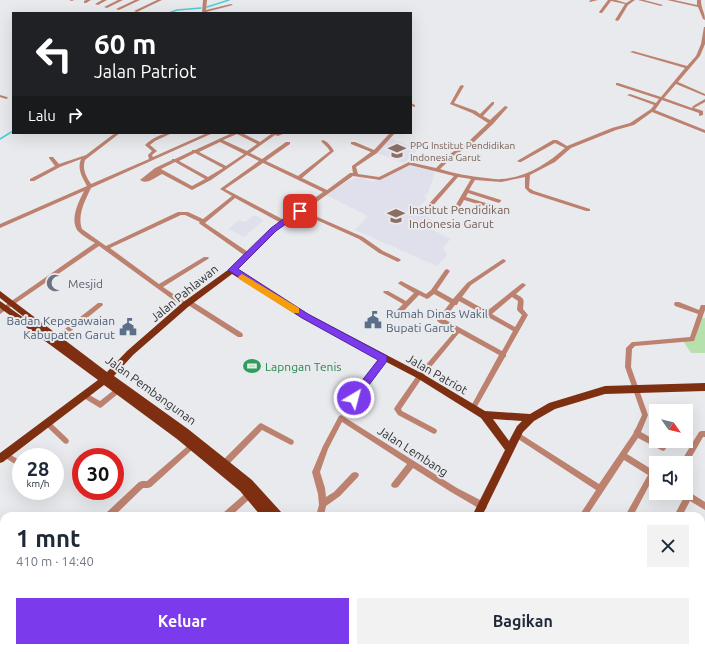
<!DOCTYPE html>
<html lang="id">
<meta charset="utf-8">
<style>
:root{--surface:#fff;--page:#f2f2f3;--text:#1f2937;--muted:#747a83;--accent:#7c3aed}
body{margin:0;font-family:Ubuntu,sans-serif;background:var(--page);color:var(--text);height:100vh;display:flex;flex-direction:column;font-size:15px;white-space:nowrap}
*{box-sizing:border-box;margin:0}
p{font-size:13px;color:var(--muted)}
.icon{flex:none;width:22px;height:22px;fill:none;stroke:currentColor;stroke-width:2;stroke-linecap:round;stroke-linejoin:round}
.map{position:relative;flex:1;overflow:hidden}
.side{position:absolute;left:0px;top:512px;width:705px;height:140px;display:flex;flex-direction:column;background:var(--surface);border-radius:12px 12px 0 0;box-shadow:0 4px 16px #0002}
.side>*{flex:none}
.hud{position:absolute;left:12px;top:12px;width:400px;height:122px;border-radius:0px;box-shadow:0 4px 16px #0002;background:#202124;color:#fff;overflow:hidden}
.needle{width:26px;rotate:124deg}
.tools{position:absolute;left:649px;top:404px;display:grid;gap:8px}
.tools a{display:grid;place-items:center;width:44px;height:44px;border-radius:0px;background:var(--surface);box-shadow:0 4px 16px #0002;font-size:20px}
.speed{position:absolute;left:12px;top:448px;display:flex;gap:8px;font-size:20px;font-weight:700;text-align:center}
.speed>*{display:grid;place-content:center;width:52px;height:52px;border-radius:50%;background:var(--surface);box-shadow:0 4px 16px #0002;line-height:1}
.speed small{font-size:10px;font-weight:400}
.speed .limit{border:6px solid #d22;background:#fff;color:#111}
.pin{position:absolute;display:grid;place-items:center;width:34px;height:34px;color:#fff;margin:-17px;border-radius:8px;box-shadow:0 2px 6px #0006}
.me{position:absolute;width:44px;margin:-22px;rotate:37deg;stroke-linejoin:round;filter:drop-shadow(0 0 3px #0008)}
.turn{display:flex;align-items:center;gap:14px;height:84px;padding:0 16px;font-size:18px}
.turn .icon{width:52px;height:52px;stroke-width:2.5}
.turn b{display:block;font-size:28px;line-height:34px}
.then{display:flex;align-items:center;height:38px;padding:0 16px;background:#0003;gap:8px;font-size:15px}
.round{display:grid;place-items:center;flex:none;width:42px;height:42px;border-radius:0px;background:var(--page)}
.headline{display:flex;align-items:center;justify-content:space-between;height:68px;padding:0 16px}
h1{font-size:24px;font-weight:600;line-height:30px}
.button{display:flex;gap:8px;margin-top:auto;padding:8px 16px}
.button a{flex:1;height:46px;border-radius:0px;background:var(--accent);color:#fff;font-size:16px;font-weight:600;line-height:46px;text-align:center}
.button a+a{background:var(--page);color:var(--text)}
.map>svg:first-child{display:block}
</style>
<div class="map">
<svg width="705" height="652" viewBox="0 0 705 652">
<rect width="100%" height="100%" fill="#e9eaee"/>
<!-- built -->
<path fill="#dfe0ec" d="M389,138L419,149L404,163L376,153Z
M411,165L435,172L428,193L424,196L427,199L418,207L427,210L424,215L435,222L431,229L451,239L443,247L447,255L437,266L355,230L368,216L326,195L349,180L360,177L373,182Z
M254,215L264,220L244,237L228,229L239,220L245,222Z"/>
<!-- green -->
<path fill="#b6e0ae" d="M701,318H705V353H691L683,341L695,339Z
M252,359L263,367L254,375L242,365Z"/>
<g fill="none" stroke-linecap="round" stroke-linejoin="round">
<!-- stream -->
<path stroke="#4dced5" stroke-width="1.5" d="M207,7L229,0
M169,13L177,10L201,8
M0,139L13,131"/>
<!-- minor -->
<path fill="#bc826f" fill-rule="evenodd" d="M69,0H74L72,1Z
M86,0H91L86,3H84V1Z
M102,0H107L98,5L95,4Z
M118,0H123L107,8L104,7Z
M135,0H140L119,10L116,9Z
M157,0H162L137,12L134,11Z
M203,0H207L206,10L231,4L233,5L206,12V13H202Z
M591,0H598L590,2L589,1Z
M608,0H616L626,3L631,0H635L628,5L619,20L617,21L615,20L625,4L611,1L602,13H600L599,12Z
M638,0H644L663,5L661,6Z
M667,0H674L697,5V0H701C701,9 705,12 705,20L703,19L698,7Z
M704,27H705V44L700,56L678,82L705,94V96L676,84L664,98L692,108L693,106L705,99V102L694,108L703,111V115L699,116V113L662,100L655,110L705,130V133L652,112L634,125L616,130L571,148L555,162L530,175L529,188L534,191L590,209V211H586L530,193L525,188V177L501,182L475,180L469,190L501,200V201L499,203L468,193L466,197L502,208V210H498L464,200L459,209H455L454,208L471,179L458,177L431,208H427V206L454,176L410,165L380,180L353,176L304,211L363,237L383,251L400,259L401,260L398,262L379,253L359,239L301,213L276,231L234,271H230L229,270L244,255L200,224L199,223L200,222L185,215H181L110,248L159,284L204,257H208L209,258L208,259L163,287L185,302L186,300H190L242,333L243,335L242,337H238L188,305L187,307H183L99,246L0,314V309L95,243C90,240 81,235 77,230C70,218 79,201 84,191L0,228V224L87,186C82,177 77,169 81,159L60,167L34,181H30V179L55,166L49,158V157H53L59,164L86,155L115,133H120L85,160C82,169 86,176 91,184L149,159L148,155L152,151L145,145C152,138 162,133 172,133L155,141L150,145L157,151L152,155L153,157L207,133H213L91,188C85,201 77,215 82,229L106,246L178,212H188L203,219L232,196L220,189L259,161L247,155L211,180L192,190L162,174C154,178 147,185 140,180L155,168L172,160V159H175L192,151V150H195L232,133H242L260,142L271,134L270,133H285L278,136L275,135L250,153L262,159L286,142H290V144L266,161L298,176L330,151L327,147L321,141L323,140C328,142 331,146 334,151L302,178L327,190L350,173H353L352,167V166L371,152L351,144V142H355L374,150L390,133H395L377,153L356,167L358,174L379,177L409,162L436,168L450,154L470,140L488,123L472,113L450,104L460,86L462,85L464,86L454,103L476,111L480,114L492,102H494V104L483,116L490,120L505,106L508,107L493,124L474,142L454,156L440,169C456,174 469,176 486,178C491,178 496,180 501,179C525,178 547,164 565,148L555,143L521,162H519L517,161L553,140H557L567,146L612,128L630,123L651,109L654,105L627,95L630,94L656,103L659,99L616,85V83H618L661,97L685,68L630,52L633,51L687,66L696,56L701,44ZM237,134L257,144L247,151L223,140ZM220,142L244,154L226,166L199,152ZM195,153L223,168L208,177L179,161ZM175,162L205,179L192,186L161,169ZM263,163L323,192L284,220L225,189ZM235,198L281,223L272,229L248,252L205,223Z
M0,95L7,97L8,98L6,99L0,97Z
M411,103L415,105V107L411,106Z
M503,259L505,260L506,261L505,262L471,285L462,297L487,311L521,284L523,283L526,285L525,286L516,294C525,299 524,299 523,309L528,315L506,354V357H505L475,410L473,411L471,410L470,408L499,355L459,333L422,378L401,409L402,411L436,429L437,431L436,433L434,434L432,433L398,415L394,409L395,407L418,374L455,331L438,322L437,320L450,303L434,294L429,298L427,299L419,295L397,318H395L392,316L393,314L403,304L384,293L383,292L384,291H388L406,301L414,293L399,284L398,283L401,281L426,294L431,290L445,270L447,269L450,271L437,290L453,299L467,283ZM512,297L518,301L517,310L522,315L515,327L492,314ZM459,301L513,331L502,351L444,319L455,305H457Z
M675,302H679L699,310L701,305H705V310L694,341L635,346L632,349L631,367L648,415L641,432L665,446L666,448L665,450L663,451L638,438L627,454L656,472V479L653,478L633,516H625L648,475L624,460L587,516H579L596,490L515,437L514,435L515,433L517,432L519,433L599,484L633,434L634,431L636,428L642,415L625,367L626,348L632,342H634L690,337L698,314L675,306L674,304Z
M98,303H102L103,305L60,340H56L55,338L56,336Z
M384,355L386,356L387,358L386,360L356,400L354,401L352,400L351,398L352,396L382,356Z
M117,388L119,389L120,391L119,393L102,407L100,408L82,397L81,395L82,393L84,392L100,401L115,389Z
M341,415L457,488L486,503L487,506L486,509L483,510L480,509L451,492L413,468L398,487L395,488L392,487L391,485L392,483L407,464L342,422L328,449L320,472L325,488L326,497L334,492L352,473L355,472L358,473L359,475L358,477L340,496L326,506L324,516H316L319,505L318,494L312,472L323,446L339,416Z
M47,420L49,421L68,439L69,441L68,443L66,444L64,443L45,425L44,423L45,421Z
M261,423L293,440L294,442L293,444L291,445L289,444L262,430L228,465L225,466L222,465L221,463L222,461L259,424Z
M701,431H705V437H703L687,465L686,463H680L699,432Z
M192,443L194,444L195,446L194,448L151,487L148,488H143L114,516H105L106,513L139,482L142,481H147L190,444Z
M6,452L21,461V468L4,457L2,455L4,453Z
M251,490L254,491L255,493L254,495L231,516H222L223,513L248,491Z
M686,490L705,502V510L690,501L682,516H674L684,497L681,495L680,493H686Z
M705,554V567L704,570L701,571V558L702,555Z
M701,645L705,648V652C700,652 695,652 693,648H701Z
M110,648H119L118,652H109Z
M494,648H504L502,652H492Z
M643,648H652L651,652H642Z"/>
<!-- major -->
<path fill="#7e2f11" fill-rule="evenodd" d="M232,267L308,314L423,374L485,411L530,414L549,403L605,386L705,383V391L605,394L555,409L534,421L523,432L482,516H472L505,450L481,418L417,378L302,318L232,274L188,307L133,355L114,376L188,429L252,480L282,513L283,516H261L240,491L177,439L104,385L3,462L0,463V453L98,380L0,308V301L38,328L0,298V291L107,372L127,351L182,303ZM493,419L522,421L517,426L509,441Z
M339,648H351V652H339Z
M360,648H373L375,652H362Z
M392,648H415L413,652H390Z"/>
</g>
<!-- route -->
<path fill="#7c3aed" stroke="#51269a" d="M297,209H300L304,211L276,231L238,269L308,314L387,356V361L357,401L354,403L349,398L350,396L378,360L302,318L228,270L271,228Z"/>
<!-- slow -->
<path fill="#f59e0b" d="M242,274L299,308V313H293L239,279L238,277Z"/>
<!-- icons -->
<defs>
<g id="university-bare" transform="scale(1.38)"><path d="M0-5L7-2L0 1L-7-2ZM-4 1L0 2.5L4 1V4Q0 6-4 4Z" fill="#8d6e63" stroke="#e9eaee" stroke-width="2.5" paint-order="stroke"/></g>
<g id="mosque-bare" transform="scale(1.38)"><path d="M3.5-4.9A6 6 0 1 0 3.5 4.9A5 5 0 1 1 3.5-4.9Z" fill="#6b7280" stroke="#e9eaee" stroke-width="2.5" paint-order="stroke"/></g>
<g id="civic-bare" transform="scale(1.38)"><path d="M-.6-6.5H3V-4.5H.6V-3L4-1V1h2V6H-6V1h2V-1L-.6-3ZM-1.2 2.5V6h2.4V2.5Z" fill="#5c6f8a" stroke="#e9eaee" stroke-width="2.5" paint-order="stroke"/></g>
<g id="stadium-bare" transform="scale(1.38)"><path d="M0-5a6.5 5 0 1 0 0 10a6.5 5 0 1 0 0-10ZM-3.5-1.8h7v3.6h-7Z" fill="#2e9e5b" stroke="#e9eaee" stroke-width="2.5" paint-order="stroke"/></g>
</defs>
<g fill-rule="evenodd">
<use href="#university-bare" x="397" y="151"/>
<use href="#university-bare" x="396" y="216"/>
<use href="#mosque-bare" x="55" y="283"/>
<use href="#civic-bare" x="373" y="320"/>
<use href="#civic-bare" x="128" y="327"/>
<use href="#stadium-bare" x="252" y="366"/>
</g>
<g text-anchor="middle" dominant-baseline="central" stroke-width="4" stroke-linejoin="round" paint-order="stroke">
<!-- far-education labels -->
<g font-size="10" fill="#785e54" stroke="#e9eaee" text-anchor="start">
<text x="410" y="145">PPG Institut Pendidikan<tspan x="410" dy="12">Indonesia Garut</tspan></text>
</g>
<!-- education labels -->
<g font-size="12" fill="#785e54" stroke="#e9eaee" text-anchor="start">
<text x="409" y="209">Institut Pendidikan<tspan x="409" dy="14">Indonesia Garut</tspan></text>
</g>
<!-- worship labels -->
<g font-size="12" fill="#5b616d" stroke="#e9eaee" text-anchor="start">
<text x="68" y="283">Mesjid</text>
</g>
<!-- street labels -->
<g font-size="12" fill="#333335" stroke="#e9eaee">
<text transform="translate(184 293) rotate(-39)">Jalan Pahlawan</text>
<text transform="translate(437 374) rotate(30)">Jalan Patriot</text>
<text transform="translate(151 390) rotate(36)">Jalan Pembangunan</text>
<text transform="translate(413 451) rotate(33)">Jalan Lembang</text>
</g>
<!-- service labels -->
<g font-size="12" fill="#4e5e75" stroke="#e9eaee" text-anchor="start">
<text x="386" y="313">Rumah Dinas Wakil<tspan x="386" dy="14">Bupati Garut</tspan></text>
<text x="115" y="320" text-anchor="end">Badan Kepegawaian<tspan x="115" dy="14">Kabupaten Garut</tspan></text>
</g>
<!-- leisure labels -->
<g font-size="12" fill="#27864d" stroke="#e9eaee" text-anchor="start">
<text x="265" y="366">Lapngan Tenis</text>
</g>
</g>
</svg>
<div class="tools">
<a><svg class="needle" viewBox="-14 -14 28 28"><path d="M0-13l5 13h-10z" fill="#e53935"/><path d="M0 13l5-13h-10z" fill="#747a83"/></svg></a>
<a><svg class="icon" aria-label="sound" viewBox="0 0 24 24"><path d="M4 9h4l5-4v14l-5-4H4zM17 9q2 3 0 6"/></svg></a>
</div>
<div class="speed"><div>28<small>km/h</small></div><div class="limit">30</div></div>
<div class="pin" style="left:300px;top:211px;background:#d93025"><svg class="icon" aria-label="arrive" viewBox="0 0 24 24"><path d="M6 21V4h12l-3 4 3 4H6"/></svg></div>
<svg class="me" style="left:354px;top:398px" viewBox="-20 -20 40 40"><circle r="17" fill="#7c3aed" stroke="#fff" stroke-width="3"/><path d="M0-11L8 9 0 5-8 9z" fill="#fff"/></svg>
<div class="hud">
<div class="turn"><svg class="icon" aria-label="left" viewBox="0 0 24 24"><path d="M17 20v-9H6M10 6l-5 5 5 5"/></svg><div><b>60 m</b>Jalan Patriot</div></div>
<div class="then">Lalu<svg class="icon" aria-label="right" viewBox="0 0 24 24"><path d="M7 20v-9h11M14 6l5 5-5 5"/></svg></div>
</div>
<section class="side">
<div class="headline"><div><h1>1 mnt</h1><p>410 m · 14:40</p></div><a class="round"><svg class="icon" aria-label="close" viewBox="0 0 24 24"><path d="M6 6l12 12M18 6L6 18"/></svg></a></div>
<div class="button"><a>Keluar</a><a>Bagikan</a></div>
</section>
</div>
